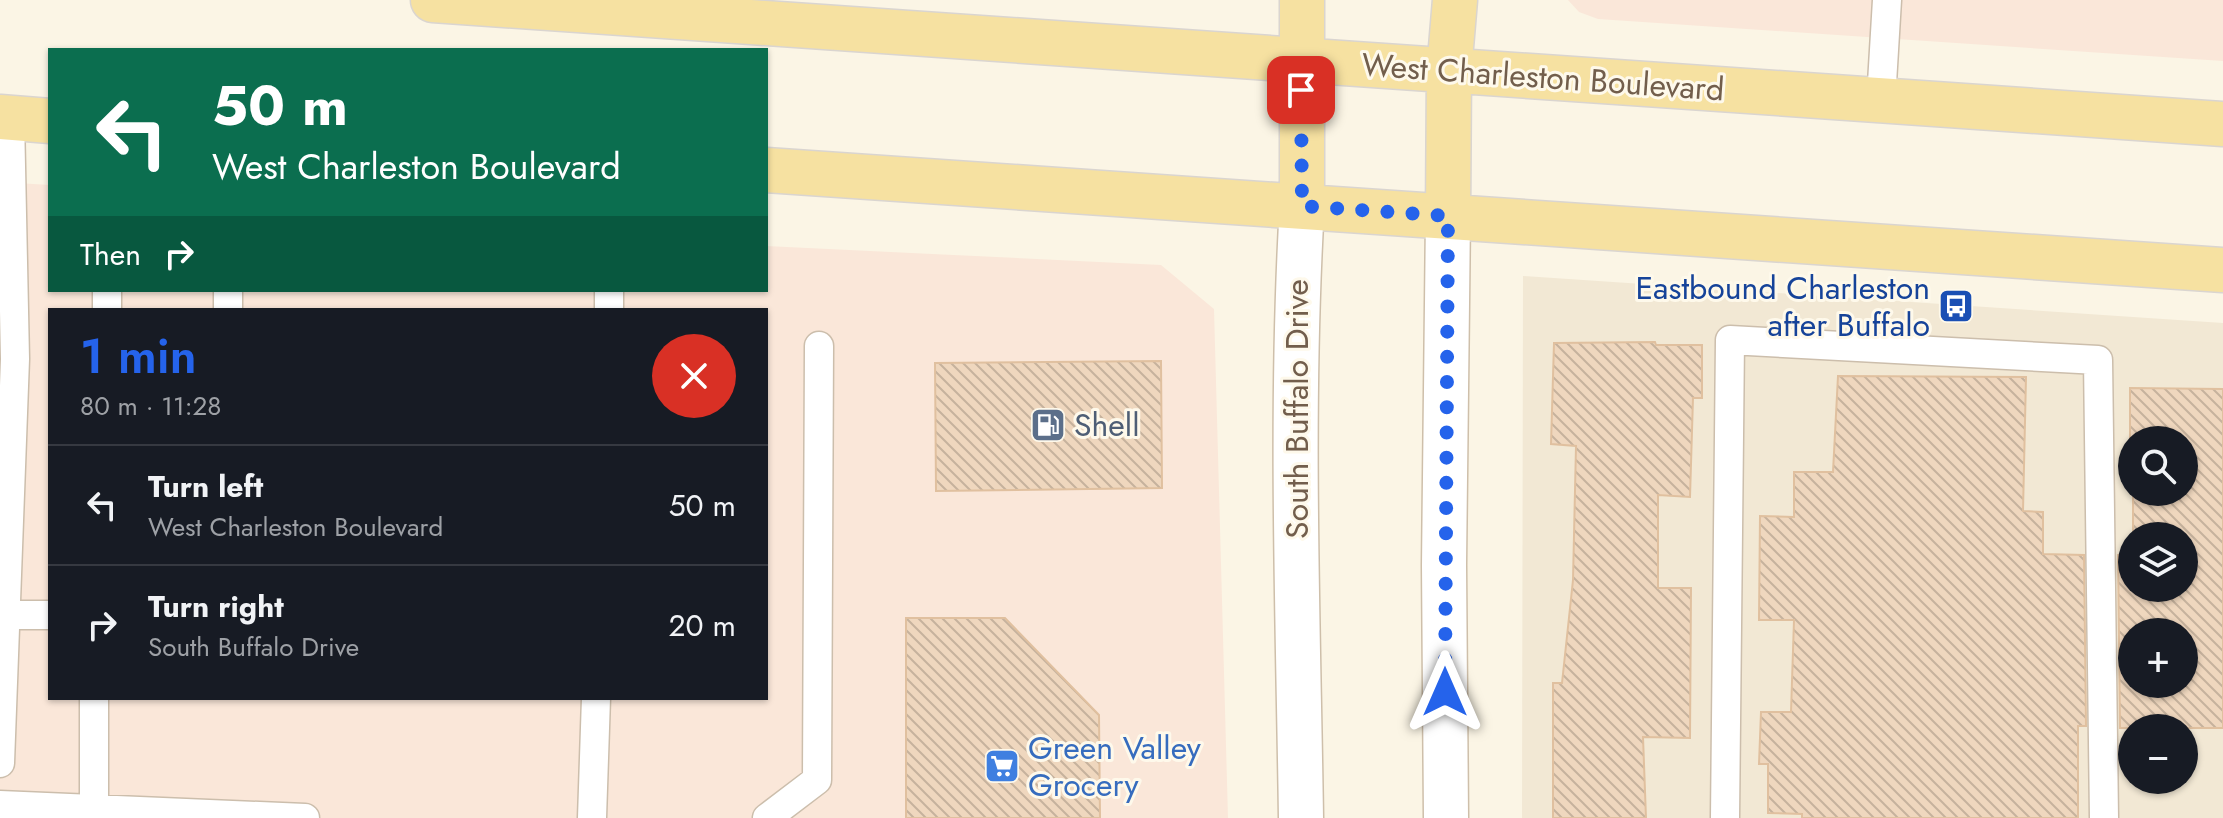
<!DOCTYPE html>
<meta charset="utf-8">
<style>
:root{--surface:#171b24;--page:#20242c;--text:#f1f3f6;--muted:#9ea1a6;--line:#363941;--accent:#2563eb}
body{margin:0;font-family:Jost,sans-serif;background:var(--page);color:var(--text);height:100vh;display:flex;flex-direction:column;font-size:30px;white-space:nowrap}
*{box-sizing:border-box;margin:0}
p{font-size:26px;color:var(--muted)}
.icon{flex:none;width:44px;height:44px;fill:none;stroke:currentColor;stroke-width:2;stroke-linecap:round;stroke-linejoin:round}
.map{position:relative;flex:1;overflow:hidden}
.details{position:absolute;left:48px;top:308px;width:720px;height:392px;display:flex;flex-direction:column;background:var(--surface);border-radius:0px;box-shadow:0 2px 6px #0004}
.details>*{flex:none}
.guide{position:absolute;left:48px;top:48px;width:720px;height:244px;border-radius:0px;box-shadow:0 2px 6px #0004;background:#0b6e4f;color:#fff;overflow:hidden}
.tools{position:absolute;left:2118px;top:426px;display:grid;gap:16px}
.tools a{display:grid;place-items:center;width:80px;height:80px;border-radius:50%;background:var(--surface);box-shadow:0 2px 6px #0004;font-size:40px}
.pin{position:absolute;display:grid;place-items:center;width:68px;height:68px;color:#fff;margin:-34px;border-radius:16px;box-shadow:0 4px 12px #0006}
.me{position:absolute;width:88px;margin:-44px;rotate:0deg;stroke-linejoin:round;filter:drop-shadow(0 0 6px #0008)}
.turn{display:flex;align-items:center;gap:28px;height:168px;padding:0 32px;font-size:36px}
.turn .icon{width:104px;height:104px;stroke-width:2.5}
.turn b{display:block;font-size:56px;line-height:68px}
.then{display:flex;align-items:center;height:76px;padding:0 32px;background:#0003;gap:16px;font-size:30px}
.round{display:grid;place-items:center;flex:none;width:84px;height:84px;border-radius:42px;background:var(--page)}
.overview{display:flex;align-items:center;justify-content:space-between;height:136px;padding:0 32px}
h1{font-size:48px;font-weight:600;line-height:60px;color:var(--accent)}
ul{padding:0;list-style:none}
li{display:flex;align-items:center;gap:24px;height:120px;padding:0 32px;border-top:2px solid var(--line)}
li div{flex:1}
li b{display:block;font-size:30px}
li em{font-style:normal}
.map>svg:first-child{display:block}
</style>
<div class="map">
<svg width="2223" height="818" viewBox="0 0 2223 818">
<defs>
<pattern id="building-back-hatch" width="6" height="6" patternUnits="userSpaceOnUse" patternTransform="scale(2)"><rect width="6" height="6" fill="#efd7be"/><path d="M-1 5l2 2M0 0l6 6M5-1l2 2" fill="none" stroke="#c6b29d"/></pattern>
</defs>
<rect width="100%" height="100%" fill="#fbf5e5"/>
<!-- residential -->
<path fill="#f2e8d4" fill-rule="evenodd" d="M1523,276L2223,323V818H1522ZM2132,440H2184V492H2132ZM2132,536H2184V588H2132ZM2132,632H2184V684H2132ZM2132,728H2184V780H2132Z"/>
<!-- commercial -->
<path fill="#fae7d9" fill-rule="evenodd" d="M1568,0H2223V61L1598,19L1579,12Z
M0,182L50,185V290H766V246L1161,265L1214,309L1228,818H0ZM50,310H766V698H50Z"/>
<!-- building -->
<path fill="url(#building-back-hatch)" stroke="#e0c09f" stroke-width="2" fill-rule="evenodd" d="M1655,342L1656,345H1702V398H1693L1690,497L1658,495V588H1691L1690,738L1643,737L1646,818H1553V683H1562L1573,580L1576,446L1551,444L1554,343Z
M1161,361L1162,488L936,491L935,363Z
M1838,376L2026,377L2023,511L2043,512V554L2084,555L2086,726H2078V818H1802V814L1768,813V764H1759L1761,712H1791L1794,620H1759L1760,516L1794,517V472H1833Z
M2130,388L2223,389V728H2120L2118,555L2132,556V588H2184V536H2133V492H2184V440H2132L2130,461ZM2132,632H2184V684H2132Z
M906,618H1005L1099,715L1100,818H906Z"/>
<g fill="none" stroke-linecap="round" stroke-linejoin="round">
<!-- service casing -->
<g stroke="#ccbeac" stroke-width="31">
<path id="service" d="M1881,100L1887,0
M107,310V290
M228,310V290
M609,310V290
M7,615H50
M94,698V808
M0,763L15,359L10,118
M0,805L305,818
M592,818L596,698
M767,818L817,780L819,346
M1725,818L1730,340L2098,360L2104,818"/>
</g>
<!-- secondary casing -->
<g stroke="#cebfaa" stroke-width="47">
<path id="secondary" d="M1301,818C1298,614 1290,409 1302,206
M1446,818L1444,565L1448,216"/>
</g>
<!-- primary casing -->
<g stroke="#dad5d0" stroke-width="47">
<path id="primary" d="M433,0L2223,124
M0,117L50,121
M766,170L2223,270
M1302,206V0
M1448,216L1449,71L1455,0"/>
</g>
<!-- service -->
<use href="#service" stroke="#fff" stroke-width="28"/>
<!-- secondary -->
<use href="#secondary" stroke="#fff" stroke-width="44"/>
<!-- primary -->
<use href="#primary" stroke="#f6e1a1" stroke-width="44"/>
</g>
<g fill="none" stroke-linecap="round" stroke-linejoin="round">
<!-- route -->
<path stroke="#2563eb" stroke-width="14" stroke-dasharray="0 25.2" d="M1301,90L1302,206L1448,216L1445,692"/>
</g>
<!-- icons -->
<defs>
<g id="bus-square" transform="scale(1.8)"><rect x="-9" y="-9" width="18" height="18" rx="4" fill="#1a4fb4" stroke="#fef9eb"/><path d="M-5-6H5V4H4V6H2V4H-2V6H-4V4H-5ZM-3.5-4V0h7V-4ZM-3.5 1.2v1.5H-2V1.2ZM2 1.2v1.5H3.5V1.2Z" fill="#fff"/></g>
<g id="fuel-square" transform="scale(1.8)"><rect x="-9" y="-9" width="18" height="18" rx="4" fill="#5c6f8a" stroke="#fef9eb"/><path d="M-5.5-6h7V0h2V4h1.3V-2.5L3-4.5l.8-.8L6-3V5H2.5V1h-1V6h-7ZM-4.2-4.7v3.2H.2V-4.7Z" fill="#fff"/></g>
<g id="supermarket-square" transform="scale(1.8)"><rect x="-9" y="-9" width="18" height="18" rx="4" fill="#3f7fe0" stroke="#fef9eb"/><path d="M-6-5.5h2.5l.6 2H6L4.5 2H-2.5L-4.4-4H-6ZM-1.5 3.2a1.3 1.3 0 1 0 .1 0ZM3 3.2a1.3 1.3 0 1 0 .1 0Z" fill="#fff"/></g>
</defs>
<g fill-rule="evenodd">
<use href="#bus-square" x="1956" y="306"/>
<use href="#fuel-square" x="1048" y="425"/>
<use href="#supermarket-square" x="1002" y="766"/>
</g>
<g text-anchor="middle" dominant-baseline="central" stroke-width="6" stroke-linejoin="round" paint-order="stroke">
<!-- street labels -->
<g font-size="32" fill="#725e4c" stroke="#fef9eb">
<text transform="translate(1543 77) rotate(4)">West Charleston Boulevard</text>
<text transform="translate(1297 409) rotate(-90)">South Buffalo Drive</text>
</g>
<!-- transit labels -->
<g font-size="32" fill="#164399" stroke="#fef9eb" text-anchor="end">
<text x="1930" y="288">Eastbound Charleston<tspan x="1930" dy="37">after Buffalo</tspan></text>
</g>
<!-- service labels -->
<g font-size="32" fill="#4e5e75" stroke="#fef9eb" text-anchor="start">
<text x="1074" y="425">Shell</text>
</g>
<!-- shop labels -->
<g font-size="32" fill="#366cbe" stroke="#fef9eb" text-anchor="start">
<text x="1028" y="748">Green Valley<tspan x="1028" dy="37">Grocery</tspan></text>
</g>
</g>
</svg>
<div class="tools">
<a><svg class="icon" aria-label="search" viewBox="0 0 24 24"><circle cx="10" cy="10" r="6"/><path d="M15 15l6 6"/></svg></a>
<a><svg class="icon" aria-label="layers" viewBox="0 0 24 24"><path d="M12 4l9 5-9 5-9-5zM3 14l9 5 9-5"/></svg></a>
<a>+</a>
<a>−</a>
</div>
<div class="pin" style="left:1301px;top:90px;background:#d93025"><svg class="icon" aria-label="arrive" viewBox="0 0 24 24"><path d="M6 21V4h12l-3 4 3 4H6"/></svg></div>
<svg class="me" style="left:1445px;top:692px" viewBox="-20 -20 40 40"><path d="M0-17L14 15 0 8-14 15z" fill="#2563eb" stroke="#fff" stroke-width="4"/></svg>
<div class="guide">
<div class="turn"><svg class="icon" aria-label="left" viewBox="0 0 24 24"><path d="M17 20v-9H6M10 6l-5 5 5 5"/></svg><div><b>50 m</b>West Charleston Boulevard</div></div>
<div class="then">Then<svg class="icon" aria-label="right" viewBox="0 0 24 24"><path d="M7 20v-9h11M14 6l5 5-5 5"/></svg></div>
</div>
<section class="details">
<div class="overview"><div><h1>1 min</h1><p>80 m · 11:28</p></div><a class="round" style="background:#d93025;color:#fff"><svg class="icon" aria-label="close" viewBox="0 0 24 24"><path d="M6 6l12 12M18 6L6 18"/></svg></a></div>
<ul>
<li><svg class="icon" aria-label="left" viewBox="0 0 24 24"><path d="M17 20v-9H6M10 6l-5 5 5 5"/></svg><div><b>Turn left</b><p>West Charleston Boulevard</p></div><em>50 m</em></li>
<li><svg class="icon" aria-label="right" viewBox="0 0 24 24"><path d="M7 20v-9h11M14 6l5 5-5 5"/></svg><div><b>Turn right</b><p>South Buffalo Drive</p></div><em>20 m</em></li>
</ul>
</section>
</div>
